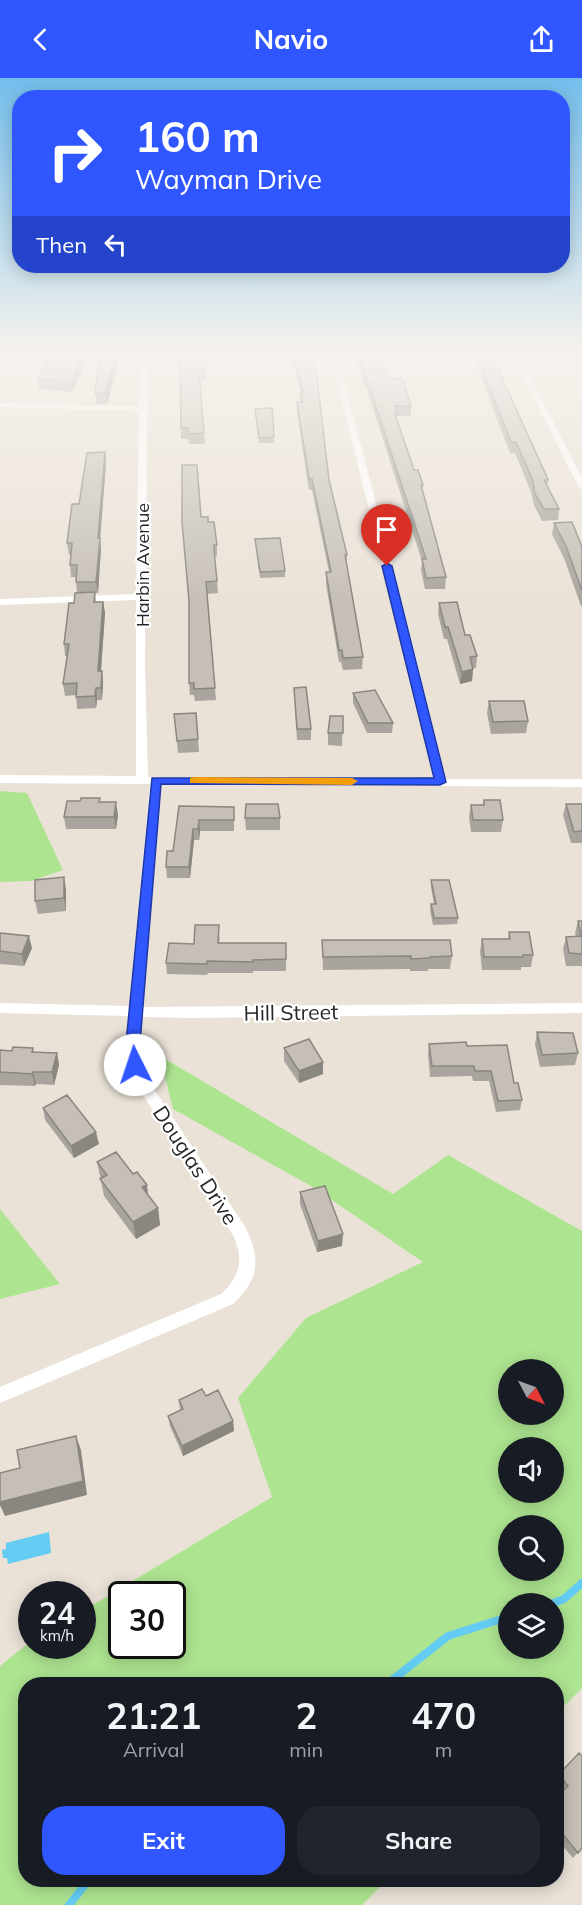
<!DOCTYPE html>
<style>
:root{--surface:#171b24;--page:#20242c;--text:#f1f3f6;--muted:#9ea1a6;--accent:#2f56ff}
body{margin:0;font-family:Mulish,sans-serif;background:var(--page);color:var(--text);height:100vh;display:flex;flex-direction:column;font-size:22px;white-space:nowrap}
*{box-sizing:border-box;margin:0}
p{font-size:20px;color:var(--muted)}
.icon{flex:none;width:33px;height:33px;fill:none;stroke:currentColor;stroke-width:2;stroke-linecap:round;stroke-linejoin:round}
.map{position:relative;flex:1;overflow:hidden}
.side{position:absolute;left:18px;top:1599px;width:546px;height:210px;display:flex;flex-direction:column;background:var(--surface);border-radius:24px;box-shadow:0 3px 15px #0003}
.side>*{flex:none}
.top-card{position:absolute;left:12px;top:12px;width:558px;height:183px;border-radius:24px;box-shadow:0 3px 15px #0003;background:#2f56ff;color:#fff;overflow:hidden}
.needle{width:39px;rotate:131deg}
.controls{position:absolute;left:498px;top:1281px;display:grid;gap:12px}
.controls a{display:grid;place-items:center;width:66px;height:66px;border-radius:50%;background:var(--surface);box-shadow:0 3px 15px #0003;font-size:30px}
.speed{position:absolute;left:18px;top:1503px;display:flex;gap:12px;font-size:30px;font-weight:700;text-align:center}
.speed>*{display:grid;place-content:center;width:78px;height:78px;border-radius:50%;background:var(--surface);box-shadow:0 3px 15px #0003;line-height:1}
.speed small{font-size:15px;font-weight:400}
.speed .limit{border:3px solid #111;border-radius:9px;background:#fff;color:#111}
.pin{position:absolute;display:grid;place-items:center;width:51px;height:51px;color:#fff;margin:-62px -26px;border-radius:50% 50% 50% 0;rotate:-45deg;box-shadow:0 0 6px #0007}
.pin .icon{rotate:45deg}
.me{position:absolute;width:66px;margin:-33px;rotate:356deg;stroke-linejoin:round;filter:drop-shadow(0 0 4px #0008)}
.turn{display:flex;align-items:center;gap:21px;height:126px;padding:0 24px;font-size:27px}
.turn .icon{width:78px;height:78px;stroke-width:2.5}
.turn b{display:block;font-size:42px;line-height:51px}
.then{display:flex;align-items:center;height:57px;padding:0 24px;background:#0003;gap:12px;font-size:22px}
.eta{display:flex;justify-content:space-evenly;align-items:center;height:102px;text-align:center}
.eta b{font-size:36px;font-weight:700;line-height:42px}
.primary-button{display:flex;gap:12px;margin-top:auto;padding:12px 24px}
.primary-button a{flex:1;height:69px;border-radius:24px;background:var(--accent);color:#fff;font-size:24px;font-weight:700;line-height:69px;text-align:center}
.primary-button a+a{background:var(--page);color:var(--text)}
header{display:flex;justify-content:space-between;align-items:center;height:78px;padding:0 24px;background:var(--accent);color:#fff;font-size:27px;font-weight:700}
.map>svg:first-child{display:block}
</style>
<header><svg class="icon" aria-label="back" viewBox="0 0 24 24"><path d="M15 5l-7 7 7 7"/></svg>Navio<svg class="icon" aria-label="share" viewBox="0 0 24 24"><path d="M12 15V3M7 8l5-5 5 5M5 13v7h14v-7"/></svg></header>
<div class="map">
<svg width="582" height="1827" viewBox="0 0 582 1827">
<rect width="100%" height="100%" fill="#eae2d7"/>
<!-- green -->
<path fill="#ade490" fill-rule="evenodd" d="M0,713L27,715L63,792L31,803L0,804Z
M160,978L393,1116L448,1077L582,1153V1610L557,1635L556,1606H26V1802H387L362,1827H0V1588L31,1563L32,1568H82L83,1533L272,1419L238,1320L306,1240L423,1184L311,1108L173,1031ZM508,1292H554V1336H508ZM508,1370H554V1414H508ZM508,1448H554V1492H508ZM122,1516H172V1568H122ZM508,1526H554V1570H508Z
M0,1131L60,1206L0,1221Z"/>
<!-- water -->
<path fill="#64ccf2" d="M49,1454L51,1475L8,1486L7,1480H3L2,1472L6,1471V1465Z"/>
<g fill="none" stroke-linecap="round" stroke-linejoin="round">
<!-- stream -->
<path stroke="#64ccf2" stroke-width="8" d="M551,1526L564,1521L582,1505
M387,1606L448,1558L508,1539
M69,1827L89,1802"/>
<!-- minor -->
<path fill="#fff" fill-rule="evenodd" d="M140,272H148L145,586L148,699L433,700L404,571L329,272H336L414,571L445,701H582V709L161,706L143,929L582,925V935L191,940L142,939C140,967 140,982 152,1008L246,1150C261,1183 259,1201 233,1226L0,1325V1309L221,1216C240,1198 244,1183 234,1159L139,1011L128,987L126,965L128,938L0,935V925L129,928L150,706L0,705V697L136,698V522L0,527V521L136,516L139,333L0,329V325L139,329Z
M510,272H517L582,400V411L578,408Z"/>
</g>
<!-- wall -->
<path fill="#a9a49d" d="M51,272H89V275L72,314L39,311L38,301Z
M101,272H121V275L107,326H97L95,315Z
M291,272H309L329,402L347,477V488L363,579L362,591L343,592L341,584H339L326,506V494H329L312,412H309L297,335V324H300L301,316L291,277Z
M356,272H379L388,301L411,328V338H397V342L414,392L423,407V414L446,499L445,511H425L421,492L422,483L366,308H364L356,277Z
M205,277L206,302H201L200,304L205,366H189L188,361H181V350Z
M479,281L548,402L547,408L559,431L558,442L542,443L534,427L531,414L515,375H510L478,291Z
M272,330L274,365H259L255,331Z
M105,374L106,385L100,462L101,471L98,515H95L96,524H103L105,535L101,593H102L103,605L102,622H97L96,630L77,631L76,617L65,618L63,606L67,578H65L64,566L77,515L76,504V499H71L70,487L71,476L69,477L67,465L79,426Z
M201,439L208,444L217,467V478L215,479L218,515L207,516L216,622L195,623L194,617H190L189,605Z
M554,445L582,469V528H581L564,480L552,456Z
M255,461L285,493V499L260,500Z
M439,525L465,557L477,578L476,590H473L472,603L460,606L447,561H444L438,536Z
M294,610L311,651V662H297Z
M353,615L393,645L392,655H367L353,625Z
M489,623L528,643L526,655L491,656L487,635Z
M196,635L199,674L178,675L174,636Z
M343,638L342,668L328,667V655Z
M484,722L503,742L501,754H471L469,739L471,727H483Z
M100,724L118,737L116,751H66L64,739Z
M566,726H582V765H571L563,737Z
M179,728L234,729V753H200L199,762H194L190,800H167L166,789L173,773Z
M245,740H280V752H246Z
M431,802L458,840L457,846L433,847L430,832L431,826H434L431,809Z
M66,811V833L38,836L35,823Z
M578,843H582V888H566L563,871L566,859L576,858L575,855Z
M509,854L533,877L531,889H521V892H482L480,873L482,861H508Z
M0,855L32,870L24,888L0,886Z
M220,859L219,865H286V893H253V895H208L207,897L167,896L166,885L194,866Z
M322,862L452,878L450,891H428V893H410V891L323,892Z
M537,954L578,975L575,987L540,989L535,966Z
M429,966L467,968L514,1005L522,1022L520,1032L496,1034L489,1003H473L472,998L430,999L428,976Z
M33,970L34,974L57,975L59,987L54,1007L36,1006L35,1008L0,1007V972L12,973Z
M284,970L323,984V996L299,1005L284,983Z
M43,1030L99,1066L74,1080L45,1042Z
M97,1084L148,1117L158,1130L160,1147L136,1161L104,1118Z
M300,1114L342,1168L317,1174L300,1126Z
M206,1318L233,1343L234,1353L183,1378L170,1348L168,1338L180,1332L179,1322Z
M582,1678V1770L573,1780L556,1760V1720L563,1713L556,1705V1699L559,1696Z"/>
<!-- shaded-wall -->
<path fill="#8a8680" d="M85,272H89V275L72,314L71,304Z
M118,272H121V275L107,326L105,315Z
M105,374L106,385L100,462L101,471L98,515L96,504L98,460Z
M103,524L105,535L100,605L98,593Z
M473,591L472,603L460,606L462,594Z
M102,593L103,605L102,622L101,610Z
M96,610L97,622L96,630L95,618Z
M116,724L118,737L116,751L114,739Z
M199,742L200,753L199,762L198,751Z
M193,751L194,762L190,800L189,789Z
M64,799L66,811V833L64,820Z
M29,858L32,870L24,888L22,876Z
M57,975L59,987L54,1007L52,994Z
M323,984V996L299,1005V993Z
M33,994L36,1006L35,1008L32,996Z
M96,1054L99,1066L74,1080L71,1068Z
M147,1107L149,1124L142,1109Z
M158,1130L160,1147L136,1161L133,1144Z
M343,1156L342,1168L317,1174L318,1163Z
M233,1343L234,1353L183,1378L182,1368Z
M76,1358L81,1372L87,1417L5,1438L0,1427V1424Z"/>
<!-- building -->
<path fill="#c5bfb7" stroke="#8a8680" stroke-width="1.5" d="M51,272H85L71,304L38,301Z
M101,272H118L105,315H95Z
M292,272H309L317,300L329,402L347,477H345L363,579L343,580L342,572H339L326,494H331L312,401H309L297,324H302L300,316H304Z
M358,272H379L388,301L402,300L411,328H395L398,336H395L414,392H418L423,407H421L446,499L426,500L422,481H426L366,298H364Z
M491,276L547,399L548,402H544L559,431H544L535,416L533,403L516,364H511L479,281Z
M180,277H205L206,292H201L199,295L204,355L188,356V350H181Z
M272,330L274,359L259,360L255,331Z
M105,374L98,460H100L96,504H76L77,487H70L72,465H67L72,426H79L87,375Z
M182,387H197L201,439H208V444H214L217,467H214V472L217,503L206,504L215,610L194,611V605H189V523L182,444Z
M572,444L582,469V513L566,468L554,445Z
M280,460L285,493L260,494L255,461Z
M95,514L94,524H103L98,593H102L101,610H96L95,618L76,619L77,605L63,606L69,566H64L69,525H74L75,515Z
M457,524L465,557H470L477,578L470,579L473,591L462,594L448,549H445L439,525Z
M306,609L311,651H297L294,610Z
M375,612L393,645H368L353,615Z
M489,623H524L528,643L493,644Z
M196,635L198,661L177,663L174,636Z
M330,638H343V655H328Z
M81,720H100L99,724H116L114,739H64L67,723H80Z
M484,722H500L503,742H473L471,727H484Z
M246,726H278L280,740H245Z
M566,726H582V753L574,754Z
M179,728L234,729V742H199L198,751H193L189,789H166L167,773H173Z
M64,799V820L35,823V802Z
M431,802H449L458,840H434L431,826H436Z
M578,843H582V876L569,875L566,859L581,858Z
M195,847H219L218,865H286V881L253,882V884L207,883V886L166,885L169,865L194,866Z
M509,854H529L533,877H523V879H484L482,861H510Z
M0,855L29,858L22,876L0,873Z
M322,862H450L452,878L430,879V880L411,881V878L323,879Z
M537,954L573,955L578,975L542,977Z
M309,961L323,984L299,993L284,970Z
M466,964L467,968L507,967L514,1005H518L522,1022L498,1023L491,993H475L474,988H432L429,966Z
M13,969L33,970L32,974L57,975L52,994H33L32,996L0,994V972L12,973Z
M67,1017L96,1054L71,1068L43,1030Z
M116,1074L133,1096L137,1094L147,1107L142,1109L158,1130L133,1144L100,1101L107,1097L97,1084Z
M325,1108L343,1156L318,1163L300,1114Z
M202,1311L206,1318L218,1312L233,1343L182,1368L168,1338L183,1331L179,1322Z
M76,1358L83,1403L0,1424V1395L20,1390L17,1372Z
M579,1675L582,1678V1770L578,1775L556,1748V1720L568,1708L559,1696Z"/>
<!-- sky -->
<linearGradient id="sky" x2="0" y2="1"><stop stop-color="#73beec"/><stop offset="0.52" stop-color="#f6f2ed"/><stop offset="1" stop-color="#f6f2ed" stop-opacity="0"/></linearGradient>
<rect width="582" height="528" fill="url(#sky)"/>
<!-- route -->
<path fill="#2f56ff" stroke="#1f38a6" stroke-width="1.5" d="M387,485L392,488L446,704L440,707L161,706L140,965L143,987L141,991H130L126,965L152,700H434L382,488Z"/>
<!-- slow -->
<path fill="#f59e0b" d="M194,699L352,700L358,703L352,707L190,705V700Z"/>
<g text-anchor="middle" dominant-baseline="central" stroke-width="4.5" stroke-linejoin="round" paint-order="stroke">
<!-- far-street labels -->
<g font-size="18" fill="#272727" stroke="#fff">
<text transform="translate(142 487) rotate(-90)">Harbin Avenue</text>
</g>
<!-- street labels -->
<g font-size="21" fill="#272727" stroke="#fff">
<text transform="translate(291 934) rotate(-1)">Hill Street</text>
<text transform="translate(196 1087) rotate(57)">Douglas Drive</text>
</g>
</g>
</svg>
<div class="controls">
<a><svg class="needle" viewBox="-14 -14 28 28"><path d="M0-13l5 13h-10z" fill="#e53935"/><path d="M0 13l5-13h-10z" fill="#9ea1a6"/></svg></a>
<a><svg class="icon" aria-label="sound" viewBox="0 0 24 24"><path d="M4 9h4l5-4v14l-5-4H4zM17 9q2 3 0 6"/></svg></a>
<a><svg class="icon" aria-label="search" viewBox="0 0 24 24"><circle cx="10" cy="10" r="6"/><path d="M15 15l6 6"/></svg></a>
<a><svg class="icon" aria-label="layers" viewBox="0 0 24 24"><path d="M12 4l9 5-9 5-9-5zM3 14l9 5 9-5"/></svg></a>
</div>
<div class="speed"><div>24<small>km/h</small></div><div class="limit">30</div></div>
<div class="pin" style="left:387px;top:488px;background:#d93025"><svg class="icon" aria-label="arrive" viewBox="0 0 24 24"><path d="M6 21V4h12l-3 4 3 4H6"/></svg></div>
<svg class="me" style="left:135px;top:987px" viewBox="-20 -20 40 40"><circle r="19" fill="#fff"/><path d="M0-13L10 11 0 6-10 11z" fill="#2f56ff"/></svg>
<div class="top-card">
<div class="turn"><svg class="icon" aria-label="right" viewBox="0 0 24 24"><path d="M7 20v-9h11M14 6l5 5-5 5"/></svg><div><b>160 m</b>Wayman Drive</div></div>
<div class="then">Then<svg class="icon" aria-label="left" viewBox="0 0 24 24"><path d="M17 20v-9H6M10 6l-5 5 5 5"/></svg></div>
</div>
<section class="side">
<div class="eta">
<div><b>21:21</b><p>Arrival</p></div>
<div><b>2</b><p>min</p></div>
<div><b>470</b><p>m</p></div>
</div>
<div class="primary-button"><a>Exit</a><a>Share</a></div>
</section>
</div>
